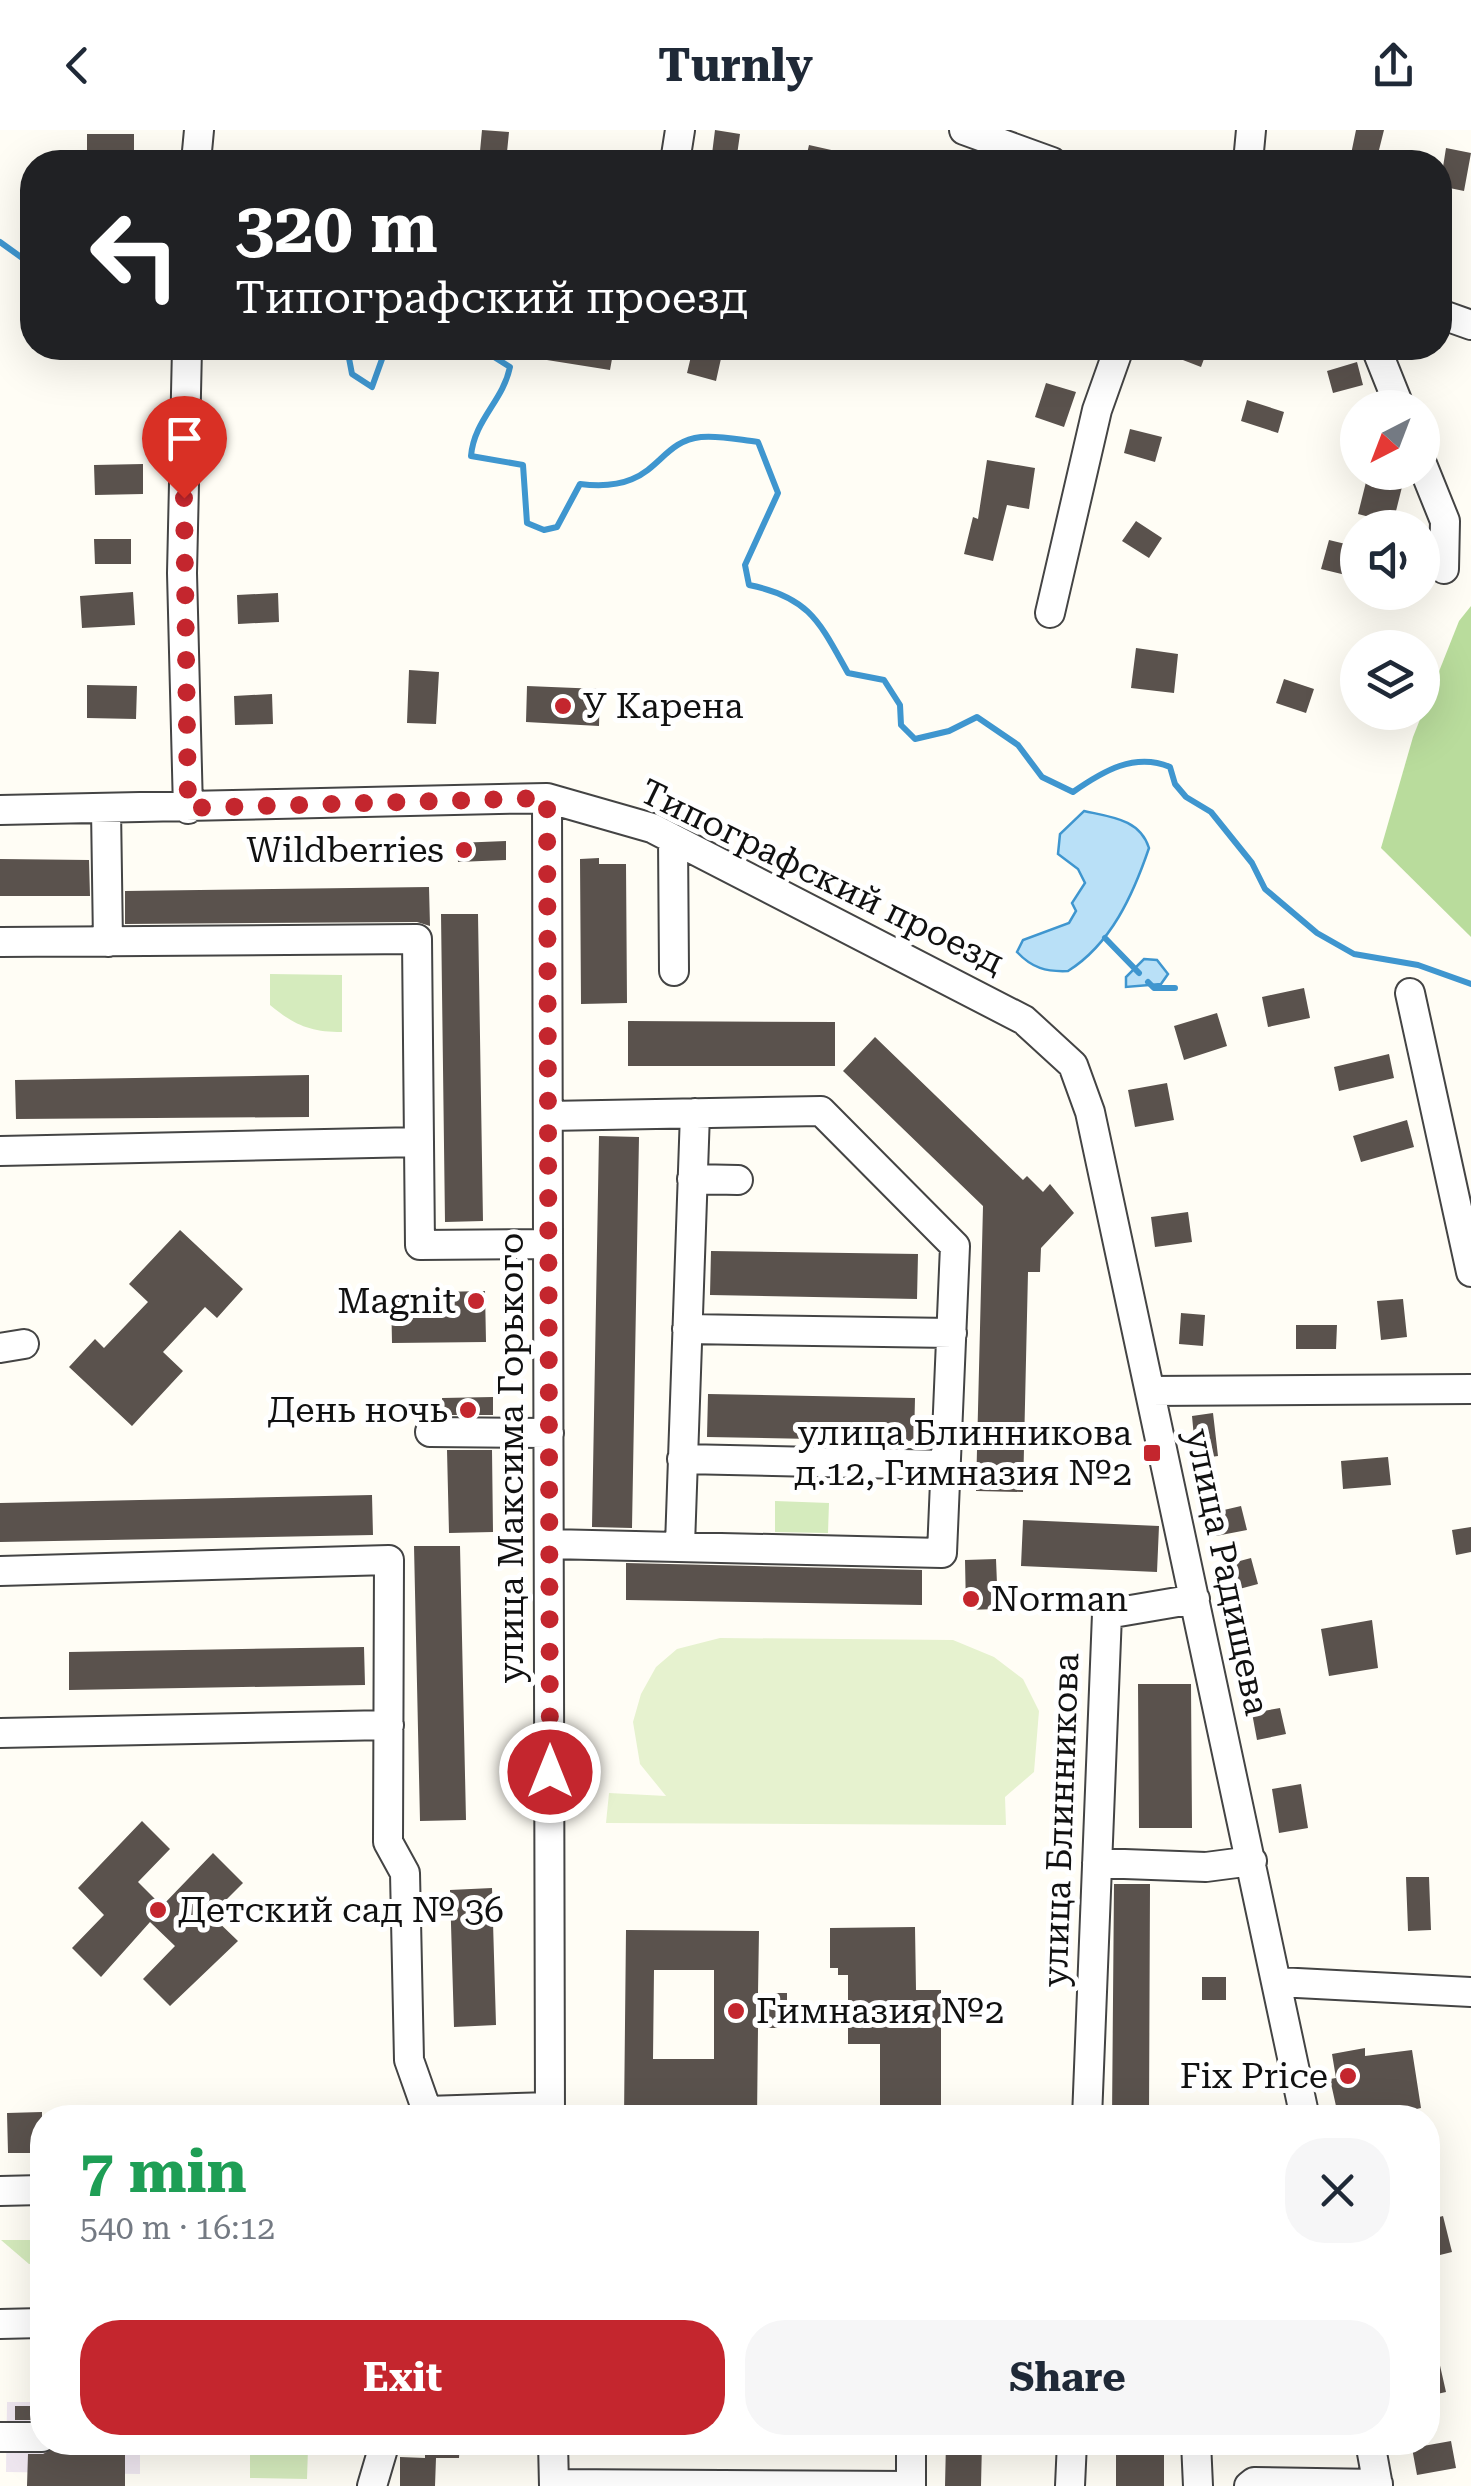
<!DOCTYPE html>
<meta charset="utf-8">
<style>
:root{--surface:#fff;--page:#f6f6f7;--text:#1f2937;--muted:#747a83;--accent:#c4262e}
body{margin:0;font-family:"Roboto Serif",serif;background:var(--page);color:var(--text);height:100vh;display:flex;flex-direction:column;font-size:38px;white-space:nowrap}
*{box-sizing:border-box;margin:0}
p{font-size:32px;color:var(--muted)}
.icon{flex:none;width:55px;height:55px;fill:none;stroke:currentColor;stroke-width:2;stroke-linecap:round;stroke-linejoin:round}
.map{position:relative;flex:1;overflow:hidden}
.drawer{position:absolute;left:30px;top:1975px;width:1410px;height:350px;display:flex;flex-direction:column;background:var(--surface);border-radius:40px;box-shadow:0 10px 40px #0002}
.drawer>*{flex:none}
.top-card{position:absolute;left:20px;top:20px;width:1432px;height:210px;border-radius:40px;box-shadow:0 10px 40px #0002;background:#202124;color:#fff;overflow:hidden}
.needle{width:65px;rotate:222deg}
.buttons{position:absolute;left:1340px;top:260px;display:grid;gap:20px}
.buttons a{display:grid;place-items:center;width:100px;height:100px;border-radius:50%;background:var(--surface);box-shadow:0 10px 40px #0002;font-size:50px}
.pin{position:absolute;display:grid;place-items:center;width:85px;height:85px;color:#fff;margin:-102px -42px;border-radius:50% 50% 50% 0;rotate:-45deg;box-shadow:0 0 10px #0007}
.pin .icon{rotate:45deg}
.me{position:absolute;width:110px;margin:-55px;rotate:0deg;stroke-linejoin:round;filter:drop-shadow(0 0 8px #0008)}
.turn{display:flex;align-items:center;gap:35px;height:210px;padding:0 50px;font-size:45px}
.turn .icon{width:130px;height:130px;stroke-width:2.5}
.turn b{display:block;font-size:70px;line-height:85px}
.round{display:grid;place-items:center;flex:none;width:105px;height:105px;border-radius:40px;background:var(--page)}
.overview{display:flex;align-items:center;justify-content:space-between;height:170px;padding:0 50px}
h1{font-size:60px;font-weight:700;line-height:75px;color:#1e9e55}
.cta{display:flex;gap:20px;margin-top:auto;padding:20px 50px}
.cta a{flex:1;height:115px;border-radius:40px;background:var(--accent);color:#fff;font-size:40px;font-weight:700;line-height:115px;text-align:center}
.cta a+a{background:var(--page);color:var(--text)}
header{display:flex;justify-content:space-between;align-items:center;height:130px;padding:0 50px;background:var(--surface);font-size:45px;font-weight:700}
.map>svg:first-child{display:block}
</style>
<header><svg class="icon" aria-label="back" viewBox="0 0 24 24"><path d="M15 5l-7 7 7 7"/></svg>Turnly<svg class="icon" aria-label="share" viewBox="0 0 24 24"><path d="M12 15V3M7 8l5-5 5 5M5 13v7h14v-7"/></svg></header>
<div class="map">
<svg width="1471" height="2356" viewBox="0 0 1471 2356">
<rect width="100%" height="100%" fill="#fffdf5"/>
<!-- industrial -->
<path fill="#eee6ef" d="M7,2272H42V2312L140,2313V2344L6,2342Z"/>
<!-- green -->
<path fill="#d5ebbd" d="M270,844L342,845V902C310,902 294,895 270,875Z
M775,1371L829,1373L828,1403L775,1402Z
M1,2110H42V2133L29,2134Z
M250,2313H341V2318H308L307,2349L250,2348Z"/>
<!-- forest -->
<path fill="#b9dc9c" d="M1471,476V807L1381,718L1413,607L1459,491Z"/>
<!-- pitch -->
<path fill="#e6f2cf" d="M720,1508L953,1510L994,1527L1023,1549L1039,1581L1034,1642L1005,1667L1006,1695L606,1693L609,1663L666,1666L640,1634L633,1592L641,1564L656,1537L677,1519Z"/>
<!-- water -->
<path fill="#b9e0f7" stroke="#3f96cf" stroke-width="2.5" d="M1084,681C1111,687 1140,689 1149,718C1133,765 1111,814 1068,841C1046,842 1032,838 1017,822L1023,810L1069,793L1076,781L1072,773L1085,753L1078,739L1058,724L1060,704Z
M1144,829L1157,830L1168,844L1161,854L1126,857V847Z"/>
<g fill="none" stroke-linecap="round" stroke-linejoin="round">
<!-- stream -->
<path stroke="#3f96cf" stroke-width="6" d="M0,112L32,135
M264,218L300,225L318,218
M341,218L348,223L352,244L372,257L386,218
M444,218L483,220L510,237C503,271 474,290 471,326L523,335L527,393L544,400L557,397L580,354C659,364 654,312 701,307C719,305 740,310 758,312L778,363L745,435L749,455C810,467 820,493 848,543L884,550L900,575L901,595L915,609L949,601L977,587L1018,615L1042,647L1073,662C1103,641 1135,622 1170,637L1175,654L1186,667L1211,682L1252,733L1265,759L1317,803L1354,824L1418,835L1471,854
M1105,808L1139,843
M1148,852L1154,858H1175"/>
</g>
<!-- building -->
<path fill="#5a524d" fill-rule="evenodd" d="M482,0L509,2L506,32H479Z
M715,0L740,4L736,32H711Z
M1356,0H1384L1376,32L1350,29Z
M87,4H134V31H87Z
M809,15L858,26V32H805Z
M1446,18L1471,23L1464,61L1440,56Z
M528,218H614L610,240L528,227Z
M693,218L722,224L716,251L687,243Z
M1152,218H1208L1201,237Z
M1357,232L1363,255L1333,263L1327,241Z
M1046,253L1076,262L1064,297L1035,287Z
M1247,270L1284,282L1278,303L1241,291Z
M1130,299L1162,307L1155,332L1124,323Z
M987,330L1035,338L1029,379L1007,375L993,431L964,424L973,387L978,389Z
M143,334V364L95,365L94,335Z
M1368,344L1403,353L1393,393L1358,384Z
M1136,391L1162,408L1149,428L1122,411Z
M94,409H131V434H95Z
M1329,410L1358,417V448L1321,439Z
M133,462L135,495L82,498L80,466Z
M278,463L279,492L238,494L237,465Z
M1136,518L1178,524L1174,563L1131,558Z
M409,540L439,542L436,594L407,593Z
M1284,549L1314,559L1306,583L1276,573Z
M87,555L137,556L136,589L87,588Z
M527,556L600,559L599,596L526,592Z
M272,564L273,594L235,595L234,566Z
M506,711V730L458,732L457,713Z
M599,728V734H626L627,873L581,874L580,729Z
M0,729L89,730L90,766H0Z
M429,757L430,796L417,792L125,794V761Z
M441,784H478L483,1091L445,1092Z
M1304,858L1310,888L1268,897L1262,867Z
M1217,883L1227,916L1184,930L1174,896Z
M628,891L835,892V936H628Z
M875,907L1023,1050L1027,1046L1043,1062L1050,1054L1074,1083L1041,1118L1040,1142H1028L1023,1362L976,1361L983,1076L843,941Z
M1389,924L1394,948L1339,961L1334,937Z
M309,945V987L16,989L15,950Z
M1167,953L1174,990L1135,997L1128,960Z
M1407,990L1414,1017L1361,1032L1353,1006Z
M599,1006L639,1007L632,1398L592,1397Z
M1188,1082L1192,1112L1155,1117L1151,1087Z
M180,1100L243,1159L217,1188L205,1177L163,1222L183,1241L132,1296L69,1237L95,1209L104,1218L148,1172L129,1154Z
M711,1121L918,1124L917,1169L710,1165Z
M485,1161L486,1212L392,1213L391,1163Z
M1403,1169L1407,1207L1381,1210L1377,1171Z
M1181,1183L1205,1185L1203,1216L1179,1214Z
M1296,1195H1337L1336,1219H1296Z
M708,1264L915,1268L914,1311L707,1307Z
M493,1267V1285H443L442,1268Z
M1213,1283L1218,1326L1196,1329L1192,1286Z
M447,1320H492L493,1402L449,1403Z
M1388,1327L1391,1355L1343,1359L1341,1331Z
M372,1365L373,1405L0,1412V1373Z
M1241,1376L1247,1400L1216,1406L1211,1383Z
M1023,1390L1159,1396L1157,1442L1021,1436Z
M1471,1397V1422L1456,1425L1452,1400Z
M414,1416H460L466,1690L420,1691Z
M1251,1428L1258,1454L1228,1462L1221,1436Z
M996,1429L998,1479L966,1480L965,1430Z
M626,1433L922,1440V1475L626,1470Z
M1372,1490L1378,1538L1329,1546L1321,1499Z
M364,1517L365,1555L69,1560V1522Z
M1138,1554H1191L1192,1698H1139Z
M1280,1578L1286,1604L1257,1610L1252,1583Z
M1301,1654L1308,1698L1279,1703L1272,1659Z
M142,1691L170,1719L138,1752L162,1776L213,1723L243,1753L211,1785L238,1811L170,1876L143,1849L175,1816L150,1792L101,1847L72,1818L104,1785L78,1758Z
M1406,1747H1429L1431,1800L1408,1801Z
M1114,1754H1150L1149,1988H1112Z
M492,1758L496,1895L454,1897L450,1760Z
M915,1797L916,1860H941V1988H880V1914H848V1845H838V1838H830V1798Z
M626,1800L759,1801L758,1863H787V1898H758L757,1988H624ZM654,1840H714V1929H653Z
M1202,1847H1226V1870H1202Z
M1365,1918V1926L1412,1920L1421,1978L1380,1987L1377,1977L1338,1985L1330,1949L1336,1948L1332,1924Z
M42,1982V2023H8L7,1983Z
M1443,2086L1452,2122L1428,2128V2090Z
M1434,2209L1446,2262L1428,2266V2210Z
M15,2276H42V2290H15Z
M1451,2311L1456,2338L1417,2345L1412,2318Z
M425,2312H460L459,2328H436L435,2356H400V2327L425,2328Z
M946,2312H982L981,2356H945Z
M1116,2312H1164V2356H1116Z
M56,2317L125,2319V2356H27L28,2324H43Z"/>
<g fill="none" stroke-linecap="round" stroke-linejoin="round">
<!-- minor casing -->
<g stroke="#444" stroke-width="32">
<path id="minor" d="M964,0L1052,32
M196,32L199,0
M675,32L680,0
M1248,32L1251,0
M1440,184L1471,195
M187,218L182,443L188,679
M1376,218L1400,278
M1422,334L1445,391L1444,439
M1050,483L1097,280L1119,218
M547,668L550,1988
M106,679L108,812
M0,680L547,668L652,698L1024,890L1073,935L1090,982L1305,1988
M673,709L674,841
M0,812L417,809L420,1115L548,1114
M1410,863L1471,1142
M548,986L821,981L955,1116L942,1423L549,1414
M0,1021L419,1012
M692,1049L738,1050
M687,1199L952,1203
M0,1218L24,1214
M1150,1261L1471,1259
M430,1302L549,1303
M682,1329L946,1335
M680,1415L695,983
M0,1441L389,1430L388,1712L405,1743L409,1930L427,1981L550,1977
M0,1603L389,1595
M1097,1733L1206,1737L1252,1731
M1278,1852L1471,1862
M1087,1988L1107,1484L1195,1469
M0,2061L42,2060
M0,2194L42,2193
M0,2307H42
M553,2312L554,2356
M1196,2312L1198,2356
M1370,2312L1378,2356
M554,2354L911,2356V2312
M372,2356L385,2312
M1070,2356L1072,2312
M1249,2356L1254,2352L1378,2354"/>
</g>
<!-- minor -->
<use href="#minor" stroke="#fff" stroke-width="28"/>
</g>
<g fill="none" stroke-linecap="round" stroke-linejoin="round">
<!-- route -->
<path stroke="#c4262e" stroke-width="18" stroke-dasharray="0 32.4" d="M184,368L188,678L547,668L550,1642"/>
</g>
<!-- markers -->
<g fill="#c4262e" stroke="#fff" stroke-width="4">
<circle cx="563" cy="576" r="10"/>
<circle cx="464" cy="720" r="10"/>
<circle cx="476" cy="1171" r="10"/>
<circle cx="468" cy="1280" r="10"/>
<rect x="1142" y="1313" width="20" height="20" rx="5"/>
<circle cx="971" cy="1469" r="10"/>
<circle cx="158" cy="1780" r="10"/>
<circle cx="736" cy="1881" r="10"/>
<circle cx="1348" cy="1946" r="10"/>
</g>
<g text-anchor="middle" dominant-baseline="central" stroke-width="10" stroke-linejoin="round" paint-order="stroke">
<!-- poi labels -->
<g font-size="35" fill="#111" stroke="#fff" text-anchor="end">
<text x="583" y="576" text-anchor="start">У Карена</text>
<text x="444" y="720">Wildberries</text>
<text x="456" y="1171">Magnit</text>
<text x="448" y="1280">День ночь</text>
<text x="1132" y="1303">улица Блинникова<tspan x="1132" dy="40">д.12, Гимназия №2</tspan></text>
<text x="991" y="1469" text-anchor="start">Norman</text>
<text x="178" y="1780" text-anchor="start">Детский сад № 36</text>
<text x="756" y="1881" text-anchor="start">Гимназия №2</text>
<text x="1328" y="1946">Fix Price</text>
</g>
<!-- street labels -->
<g font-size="35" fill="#111" stroke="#fff">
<text transform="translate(822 747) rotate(26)">Типографский проезд</text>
<text transform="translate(511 1328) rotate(-90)">улица Максима Горького</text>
<text transform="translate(1227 1442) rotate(78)">улица Радищева</text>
<text transform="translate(1061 1690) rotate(-88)">улица Блинникова</text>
</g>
</g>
</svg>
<div class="buttons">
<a><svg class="needle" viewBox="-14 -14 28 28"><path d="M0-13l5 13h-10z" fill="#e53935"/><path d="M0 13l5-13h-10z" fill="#747a83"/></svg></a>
<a><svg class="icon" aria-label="sound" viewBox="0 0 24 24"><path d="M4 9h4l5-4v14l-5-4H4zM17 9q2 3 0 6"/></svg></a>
<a><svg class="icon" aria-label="layers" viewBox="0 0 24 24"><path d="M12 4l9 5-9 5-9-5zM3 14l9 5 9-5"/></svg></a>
</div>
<div class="pin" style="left:184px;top:368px;background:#d93025"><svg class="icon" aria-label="arrive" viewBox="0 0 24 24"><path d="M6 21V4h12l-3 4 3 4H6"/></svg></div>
<svg class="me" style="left:550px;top:1642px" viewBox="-20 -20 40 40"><circle r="17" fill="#c4262e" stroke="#fff" stroke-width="3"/><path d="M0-11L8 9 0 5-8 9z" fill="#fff"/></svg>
<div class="top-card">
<div class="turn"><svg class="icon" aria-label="left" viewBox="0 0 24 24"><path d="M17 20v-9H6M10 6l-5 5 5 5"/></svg><div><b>320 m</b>Типографский проезд</div></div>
</div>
<section class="drawer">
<div class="overview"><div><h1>7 min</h1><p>540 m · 16:12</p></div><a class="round"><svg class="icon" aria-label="close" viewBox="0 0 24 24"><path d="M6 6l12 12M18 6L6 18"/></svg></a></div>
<div class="cta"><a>Exit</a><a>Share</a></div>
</section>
</div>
